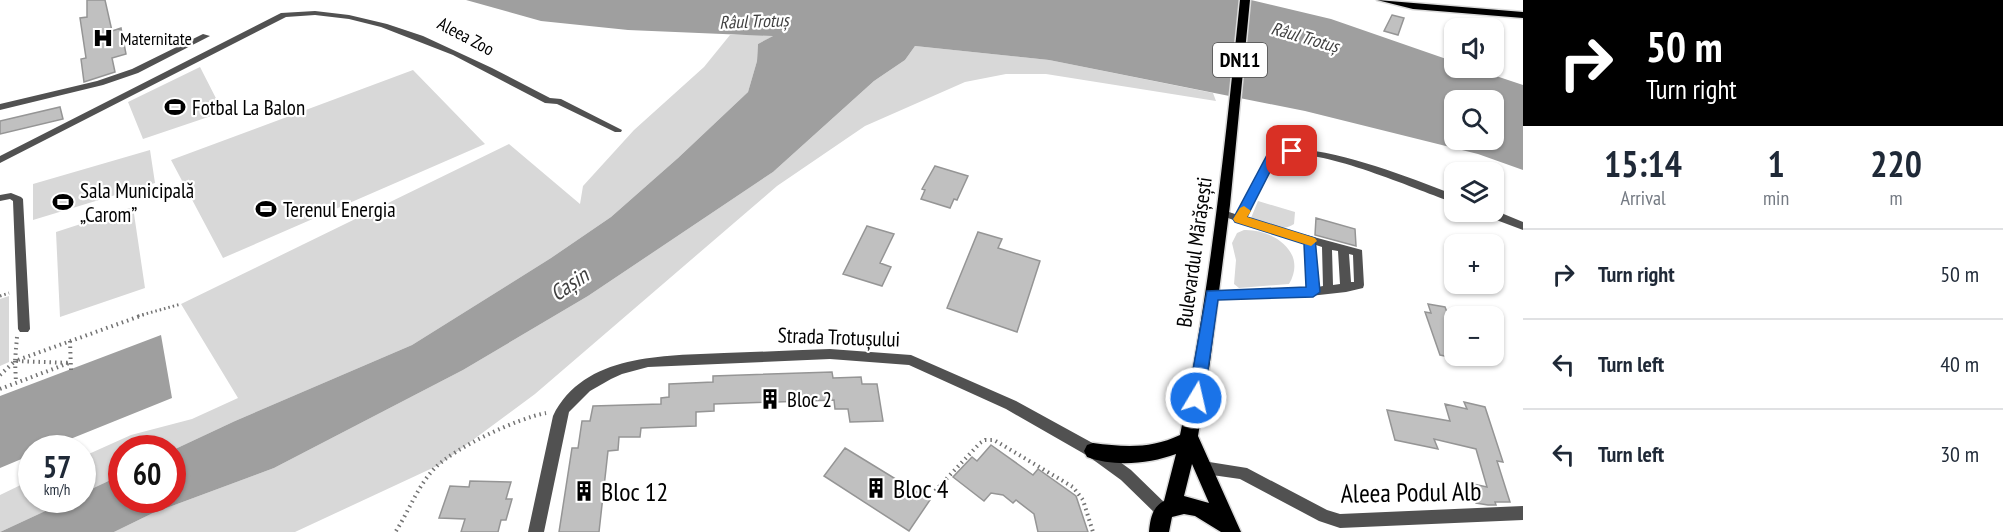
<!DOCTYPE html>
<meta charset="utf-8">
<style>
:root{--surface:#fff;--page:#f6f6f7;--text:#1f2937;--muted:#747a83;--line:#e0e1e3}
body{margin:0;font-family:"PT Sans Narrow",sans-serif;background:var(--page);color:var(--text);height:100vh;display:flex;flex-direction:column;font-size:22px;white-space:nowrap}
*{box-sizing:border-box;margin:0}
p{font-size:20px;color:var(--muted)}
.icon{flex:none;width:33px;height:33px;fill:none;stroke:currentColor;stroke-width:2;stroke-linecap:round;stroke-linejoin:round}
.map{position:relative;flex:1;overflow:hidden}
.side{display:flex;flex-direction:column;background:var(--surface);width:480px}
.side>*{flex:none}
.banner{background:#000;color:#fff;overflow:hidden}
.controls{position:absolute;left:1444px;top:18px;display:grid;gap:12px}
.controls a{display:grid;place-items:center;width:60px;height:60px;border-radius:12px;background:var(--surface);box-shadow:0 2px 4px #0004;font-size:30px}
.speed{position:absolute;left:18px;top:435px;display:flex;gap:12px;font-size:30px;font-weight:700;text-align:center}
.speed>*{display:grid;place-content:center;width:78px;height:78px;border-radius:50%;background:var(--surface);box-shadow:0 2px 4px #0004;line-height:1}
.speed small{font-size:15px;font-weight:400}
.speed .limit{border:9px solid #d22;background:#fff;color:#111}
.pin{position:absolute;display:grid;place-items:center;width:51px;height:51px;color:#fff;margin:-26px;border-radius:12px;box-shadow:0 3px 9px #0006}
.me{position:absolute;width:66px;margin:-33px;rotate:9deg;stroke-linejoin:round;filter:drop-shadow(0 0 4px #0008)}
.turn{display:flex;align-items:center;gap:21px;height:126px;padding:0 24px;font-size:27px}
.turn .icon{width:78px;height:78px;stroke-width:2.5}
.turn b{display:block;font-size:42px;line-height:51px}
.eta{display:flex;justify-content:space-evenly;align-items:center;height:102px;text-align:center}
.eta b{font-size:36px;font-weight:800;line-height:42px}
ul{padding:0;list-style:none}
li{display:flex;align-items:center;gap:18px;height:90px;padding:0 24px;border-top:2px solid var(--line)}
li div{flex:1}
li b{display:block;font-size:22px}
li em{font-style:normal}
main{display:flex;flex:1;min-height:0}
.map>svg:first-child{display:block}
</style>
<main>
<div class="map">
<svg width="1523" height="532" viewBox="0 0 1523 532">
<rect width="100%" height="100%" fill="#fff"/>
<!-- green -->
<path fill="#d8d8d8" d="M730,35H775L758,44L757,61L748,92L678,158L611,217L551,258L412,345L235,421L173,450L172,448H122L121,475L83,493L82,457L131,435L192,419L238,398L181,304L509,144L580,204L583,186L634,130L704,67Z
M915,46L1049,60L1213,93L1216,101L1046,74H1006L965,82L865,126L777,186L535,394L439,465L295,532H114L153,513L274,468L463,370L588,296L773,172L874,81L905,60Z
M200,67L223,112L143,139L128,102Z
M413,70L485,144L223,258L171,160Z
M150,150L155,183L33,220V184Z
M1258,201L1295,212L1294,224C1282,233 1262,225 1251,218Z
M133,207L145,288L60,317L56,232Z
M1244,230C1273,229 1308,252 1289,284L1239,288L1234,284L1236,260L1232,243L1237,233Z
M9,296V362L0,366V299Z
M31,480L32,500H69L0,532V495Z"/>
<!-- water -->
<path fill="#9f9f9f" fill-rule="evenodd" d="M466,0H1251L1331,19L1455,62V68H1472L1523,85V170L1478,154L1305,111L1049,60L915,46L905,60L874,81L773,172L588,296L463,370L274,468L153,513L114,532H0L69,500H82L83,493L121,475L122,500H172L173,450L235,421L412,345L551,258L611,217L678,158L748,92L757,61L758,44L773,36L628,30L541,21ZM1455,100H1494V140H1455Z
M161,335L172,398L48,448H32L31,455L0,468V396Z"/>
<!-- building -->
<path fill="#c0c0c0" stroke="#959595" stroke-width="1.5" d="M87,0H105L112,31L121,28L126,54L112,58L115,72L84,82L81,59L86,58L80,18L87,17Z
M1392,15L1404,18L1398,35L1384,31Z
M60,107L63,119L0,134V121Z
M935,166L968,176L957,200L954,199L950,208L921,199L925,190L922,189Z
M1316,218L1355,229L1356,246L1315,235Z
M867,226L894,234L880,263L891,267L882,286L843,274Z
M978,232L1002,239L998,248L1040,261L1017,332L947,308Z
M1428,304L1445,307L1455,333V358L1440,355L1425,312L1431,313Z
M832,372L833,378L861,377L862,384H877L883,421L850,422L848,409H835L834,400L714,404V411L696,412V426L641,428L640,437H619L618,450L608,451L599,532H559L572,448H578L582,421H590L593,406L661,404V398L669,397V384L713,382V376Z
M1464,402L1485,407L1503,462L1497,461L1510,502H1495L1496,505H1488L1476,503L1469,483L1487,487L1476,449L1434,439L1438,449L1395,440L1387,410L1450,421L1445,404L1467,409Z
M991,445L1033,475L1038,469L1076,496L1088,532H1038L1034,514L1016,500L1013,503L1003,495L991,493L984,501L953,477L972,457L977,461Z
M845,448L930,500L909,531L824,476Z
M470,481L511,482L506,499H512L506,520H501L498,532H461L465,519L439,518L450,486L469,487Z"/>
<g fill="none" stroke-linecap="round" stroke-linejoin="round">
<!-- primary casing -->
<g stroke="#dbdbdb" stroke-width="3">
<path id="primary" d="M1240,0H1250L1230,205L1210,362L1198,436L1241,532H1221L1195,516L1184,514L1172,517L1169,532H1149C1150,520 1152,507 1164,501L1176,454C1149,464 1114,467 1087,457L1084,451L1087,445L1093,443C1124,447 1151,449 1180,435C1210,292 1225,145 1240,0ZM1192,464L1209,503L1184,496Z
M1377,0L1523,12V18L1413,9Z"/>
</g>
<!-- path-far1 -->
<path stroke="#737373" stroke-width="3" stroke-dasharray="1.5 3" stroke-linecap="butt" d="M0,296L9,293
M138,316L181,304"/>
<!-- path -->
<path stroke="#737373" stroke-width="4" stroke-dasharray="1.5 4" stroke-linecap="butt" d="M17,337L15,361L143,315
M70,341L71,370
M15,361L16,383
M0,375L15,361L71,363
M0,389L69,363
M935,491L980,443L985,440H994L1073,487L1083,500L1093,532
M396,531C409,511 418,485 435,468C454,448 518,418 546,413"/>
<!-- lane -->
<path fill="#515151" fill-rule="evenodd" d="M315,11L349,15L387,24L423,36L492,68L550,98L561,99L622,130L621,132H615L557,104L545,103L453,55L381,27L349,19L315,15L286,17L0,163V156L281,13Z
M203,34L210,36L138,73L103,85L0,110V104L97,81L132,69Z
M11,193L21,197L23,199L30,329L28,332H20L18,329L13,201L10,199L0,201V195Z
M1223,210L1265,224L1362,250L1364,285L1363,288L1346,292L1301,297L1207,298L1206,295L1207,292L1211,291L1307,288L1306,242L1258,229L1220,215L1218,213ZM1316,245L1322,247L1323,286L1318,287ZM1332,250L1338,251L1340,284L1333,285ZM1349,254L1353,255L1354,282H1351Z"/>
<!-- street -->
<path fill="#515151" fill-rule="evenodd" d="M1294,148C1350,154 1403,175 1455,195V203C1423,193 1302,138 1276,159L1244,222H1236L1234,219L1267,156L1274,151Z
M1494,210L1523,222V230L1483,215L1481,212Z
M830,349L911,355L1016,401L1098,446L1131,470L1169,507L1172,512L1169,517L1164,519L1159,517L1121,480L1088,456L1006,409L909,365L830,359L648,367L622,374L611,379L590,391L569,412L544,532H528L553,416C584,353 664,356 724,353C760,352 795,350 830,349Z
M1203,461L1247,468L1327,510L1340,514L1523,506V520L1340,528L1319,521L1240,479L1198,473L1196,468L1198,463Z"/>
<!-- primary -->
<use href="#primary" fill="#000" fill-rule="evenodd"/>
</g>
<!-- route -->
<path fill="#1a73e8" stroke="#114b97" stroke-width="1.5" d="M1292,148L1297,151L1276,160L1247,217L1315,238L1320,292L1313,297L1218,300L1204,398L1202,402L1196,404L1190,402L1188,398L1207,291L1306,287L1304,244L1235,222L1233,219L1267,155L1274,151Z"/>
<!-- slow -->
<path fill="#f59e0b" d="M1244,206L1251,211L1247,217L1315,238L1317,241L1311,246L1235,222L1233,219L1240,208Z"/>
<!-- icons -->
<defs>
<g id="hospital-bare" transform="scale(1.62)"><path d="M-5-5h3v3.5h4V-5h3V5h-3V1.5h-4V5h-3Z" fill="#000" stroke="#fff" stroke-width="2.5" paint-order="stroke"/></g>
<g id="stadium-bare" transform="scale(1.62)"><path d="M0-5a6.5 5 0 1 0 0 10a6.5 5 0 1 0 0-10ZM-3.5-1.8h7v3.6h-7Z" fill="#000" stroke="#fff" stroke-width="2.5" paint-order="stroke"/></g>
<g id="building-bare" transform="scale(1.62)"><path d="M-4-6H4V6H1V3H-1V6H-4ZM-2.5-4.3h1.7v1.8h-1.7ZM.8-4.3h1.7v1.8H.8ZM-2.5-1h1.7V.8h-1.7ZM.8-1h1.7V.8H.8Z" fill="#000" stroke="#fff" stroke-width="2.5" paint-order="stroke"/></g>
</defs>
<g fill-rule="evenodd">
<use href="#hospital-bare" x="103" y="38"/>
<use href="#stadium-bare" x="175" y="107"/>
<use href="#stadium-bare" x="63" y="202"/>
<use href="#stadium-bare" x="266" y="209"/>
<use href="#building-bare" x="770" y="399"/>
<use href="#building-bare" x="876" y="488"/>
<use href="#building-bare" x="584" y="491"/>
</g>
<g text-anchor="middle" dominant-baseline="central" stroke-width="4.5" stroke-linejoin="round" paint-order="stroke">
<!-- far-water labels -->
<g font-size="18" font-style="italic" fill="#404040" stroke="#fff">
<text transform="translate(754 21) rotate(-2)">Râul Trotuș</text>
<text transform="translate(1305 37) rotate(16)">Râul Trotuș</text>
</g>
<!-- far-street labels -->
<g font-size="18" fill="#000" stroke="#fff">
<text transform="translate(466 36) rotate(28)">Aleea Zoo</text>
</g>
<!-- far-poi labels -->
<g font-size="18" fill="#000" stroke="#fff" text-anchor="start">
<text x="120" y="38">Maternitate</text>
</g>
<!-- shield labels -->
<rect fill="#fff" stroke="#4c4c4c" stroke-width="1.5" x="1213" y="43" width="54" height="34" rx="4.5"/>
<g font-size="20" font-weight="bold" fill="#000">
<text x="1240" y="60">DN11</text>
</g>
<!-- poi labels -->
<g font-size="21" fill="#000" stroke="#fff" text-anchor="start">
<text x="192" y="107">Fotbal La Balon</text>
<text x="80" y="190">Sala Municipală<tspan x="80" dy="24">„Carom”</tspan></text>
<text x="283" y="209">Terenul Energia</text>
<text x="787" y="399">Bloc 2</text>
</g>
<!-- street labels -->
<g font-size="21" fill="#000" stroke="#fff">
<text transform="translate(1194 252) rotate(-82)">Bulevardul Mărășești</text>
<text transform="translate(839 337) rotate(2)">Strada Trotușului</text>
</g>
<!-- water labels -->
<g font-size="22" font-style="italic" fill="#404040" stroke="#fff">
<text transform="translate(569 284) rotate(-34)">Cașin</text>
</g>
<!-- near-poi labels -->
<g font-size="26" fill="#000" stroke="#fff" text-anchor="start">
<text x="893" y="488">Bloc 4</text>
<text x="601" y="491">Bloc 12</text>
</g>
<!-- near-street labels -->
<g font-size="26" fill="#000" stroke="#fff">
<text transform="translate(1411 492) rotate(-1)">Aleea Podul Alb</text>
</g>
</g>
</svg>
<div class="controls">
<a><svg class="icon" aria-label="sound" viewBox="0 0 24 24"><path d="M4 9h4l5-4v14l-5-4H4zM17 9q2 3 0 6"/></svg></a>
<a><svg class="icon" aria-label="search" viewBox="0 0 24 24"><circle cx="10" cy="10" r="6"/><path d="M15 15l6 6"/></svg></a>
<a><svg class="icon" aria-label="layers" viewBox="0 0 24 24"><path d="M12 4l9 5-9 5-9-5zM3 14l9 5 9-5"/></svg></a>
<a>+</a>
<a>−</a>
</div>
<div class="speed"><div>57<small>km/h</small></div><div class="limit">60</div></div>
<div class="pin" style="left:1292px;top:151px;background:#d93025"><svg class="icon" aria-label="arrive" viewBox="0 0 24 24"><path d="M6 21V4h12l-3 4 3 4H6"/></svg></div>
<svg class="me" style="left:1196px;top:398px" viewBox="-20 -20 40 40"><circle r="17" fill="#1a73e8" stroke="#fff" stroke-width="3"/><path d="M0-11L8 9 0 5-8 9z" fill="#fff"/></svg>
</div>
<section class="side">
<div class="banner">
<div class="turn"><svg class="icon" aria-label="right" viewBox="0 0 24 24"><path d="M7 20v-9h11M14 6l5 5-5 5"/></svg><div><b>50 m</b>Turn right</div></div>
</div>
<div class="eta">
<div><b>15:14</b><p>Arrival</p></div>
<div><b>1</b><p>min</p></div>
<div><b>220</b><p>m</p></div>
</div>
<ul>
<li><svg class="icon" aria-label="right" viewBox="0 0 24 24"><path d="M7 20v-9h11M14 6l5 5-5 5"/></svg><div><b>Turn right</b></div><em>50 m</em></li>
<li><svg class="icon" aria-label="left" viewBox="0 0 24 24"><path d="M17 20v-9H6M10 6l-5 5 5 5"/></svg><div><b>Turn left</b></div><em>40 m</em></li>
<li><svg class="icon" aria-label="left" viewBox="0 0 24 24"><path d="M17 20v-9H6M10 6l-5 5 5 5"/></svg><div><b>Turn left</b></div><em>30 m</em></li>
</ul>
</section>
</main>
